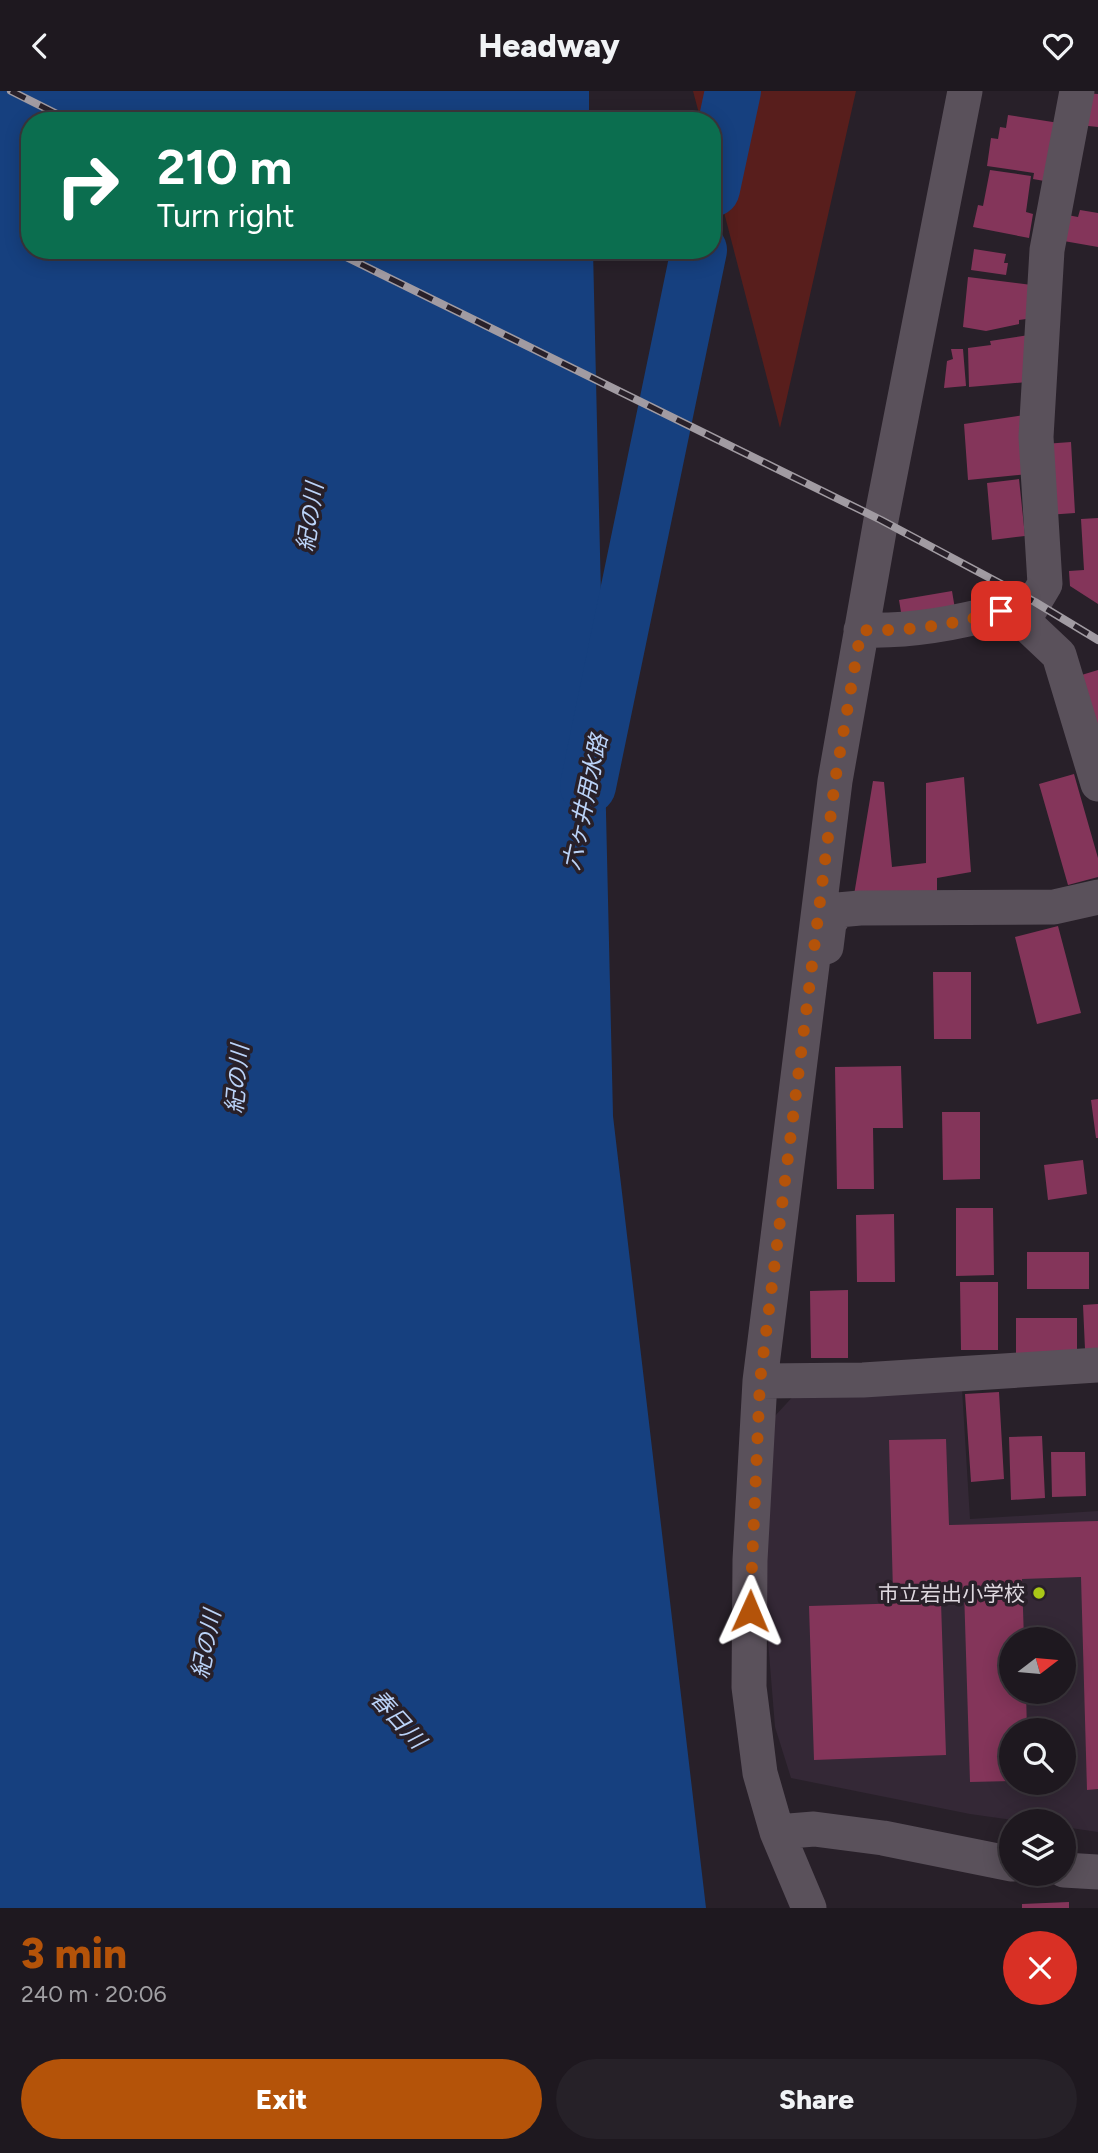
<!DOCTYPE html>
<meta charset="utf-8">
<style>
:root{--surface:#1e181f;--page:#262128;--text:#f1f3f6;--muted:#a1a0a4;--line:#3c373d;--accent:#b45309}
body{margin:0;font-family:Figtree,"Noto Sans JP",sans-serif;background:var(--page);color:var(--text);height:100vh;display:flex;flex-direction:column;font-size:26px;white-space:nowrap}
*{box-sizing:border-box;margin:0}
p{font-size:23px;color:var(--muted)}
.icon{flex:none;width:38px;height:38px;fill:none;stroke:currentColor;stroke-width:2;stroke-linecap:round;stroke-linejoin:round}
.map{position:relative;height:1817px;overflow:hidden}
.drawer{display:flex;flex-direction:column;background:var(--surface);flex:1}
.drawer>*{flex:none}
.guide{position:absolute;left:21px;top:21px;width:700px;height:147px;border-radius:28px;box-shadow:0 4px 18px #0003,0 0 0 2px var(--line);background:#0b6e4f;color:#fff;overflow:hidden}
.needle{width:46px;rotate:74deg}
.fabs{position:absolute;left:999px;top:1536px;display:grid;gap:14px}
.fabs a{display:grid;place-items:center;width:77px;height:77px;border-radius:50%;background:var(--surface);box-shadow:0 4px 18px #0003,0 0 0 2px var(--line);font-size:35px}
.pin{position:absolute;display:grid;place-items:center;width:60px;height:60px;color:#fff;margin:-30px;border-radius:14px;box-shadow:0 4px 10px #0006}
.me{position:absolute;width:77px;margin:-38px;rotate:1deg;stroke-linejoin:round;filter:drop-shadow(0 0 5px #0008)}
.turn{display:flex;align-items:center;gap:24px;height:147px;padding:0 21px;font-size:32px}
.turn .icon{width:91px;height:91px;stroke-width:2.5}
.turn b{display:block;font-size:49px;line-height:60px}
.round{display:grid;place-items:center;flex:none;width:74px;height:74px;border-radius:37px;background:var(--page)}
.head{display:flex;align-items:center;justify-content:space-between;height:119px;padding:0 21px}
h1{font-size:42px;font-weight:800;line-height:52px;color:var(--accent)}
.cta{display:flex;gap:14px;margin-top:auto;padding:14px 21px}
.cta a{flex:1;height:80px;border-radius:42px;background:var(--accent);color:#fff;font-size:28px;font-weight:800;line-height:80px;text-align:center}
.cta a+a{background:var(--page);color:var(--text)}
header{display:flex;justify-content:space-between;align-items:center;height:91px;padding:0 21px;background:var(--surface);font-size:32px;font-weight:800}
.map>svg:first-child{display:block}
</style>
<header><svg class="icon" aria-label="back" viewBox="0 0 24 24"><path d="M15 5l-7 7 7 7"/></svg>Headway<svg class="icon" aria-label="heart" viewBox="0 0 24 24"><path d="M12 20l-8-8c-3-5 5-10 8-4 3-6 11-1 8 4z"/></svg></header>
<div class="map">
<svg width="1098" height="1817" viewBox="0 0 1098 1817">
<rect width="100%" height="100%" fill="#282029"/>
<!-- built -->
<path fill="#342836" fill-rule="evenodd" d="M962,1298L970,1428L1098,1420V1741L1064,1736V1731H1026L970,1723L791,1687L775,1636L764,1501L774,1326L798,1300ZM1012,1549H1064V1601H1012ZM1012,1640H1064V1692H1012Z"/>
<!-- green -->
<path fill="#581e1c" d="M693,0H856L780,337L712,75V30H701Z"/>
<!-- water -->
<path fill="#16407f" d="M0,0H589V30H30V159H593L613,1025L706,1817H0Z"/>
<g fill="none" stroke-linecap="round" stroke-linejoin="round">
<!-- river -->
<path stroke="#16407f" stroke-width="56" d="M712,98L733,0
M588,695L699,159"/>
</g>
<!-- building -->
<path fill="#84355a" d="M1082,2L1098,3V36L1079,34Z
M1008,24L1059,32L1050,91L1033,88L1034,82L987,75L991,47L998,48L1000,36L1006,37Z
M990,79L1031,85L1026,121L1033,123L1029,147L973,136L978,114L983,115Z
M1080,119L1098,122V156L1058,149L1062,123L1078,126Z
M974,158L1006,163L1004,172H1008L1006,184L971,179Z
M968,186L1032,194L1026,228L1019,229V233L986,240L963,236Z
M1029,244L1028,291L969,296L968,257L991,254L990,250Z
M951,258H963L966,295L944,297L947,270L953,268Z
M1025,324L1028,383L968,389L964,333Z
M1071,351L1075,422L1047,424L1044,353Z
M1019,388L1025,445L992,449L987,392Z
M1098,427V513L1070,495L1069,480L1084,479L1081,428Z
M952,500L956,524L903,533L899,509Z
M1098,579V662L1075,586Z
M1074,683L1098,767V786L1068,794L1039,693Z
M964,686L971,781L937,787V810H853L873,690L884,691L892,776L926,772V692Z
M1058,835L1081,922L1037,933L1015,846Z
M933,881H971V948H934Z
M901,975L903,1037H873L874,1098H837L835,976Z
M1098,1008V1047H1096L1091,1009Z
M942,1021H980V1088L943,1089Z
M1083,1069L1087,1103L1048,1109L1044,1074Z
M956,1117H993L994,1184L956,1185Z
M894,1123L895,1191H857L856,1124Z
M1027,1161H1089V1198H1027Z
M960,1191H998V1259H961Z
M848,1199V1267H811L810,1200Z
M1098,1213V1257L1085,1258L1083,1214Z
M1016,1227H1077V1263H1016Z
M999,1301L1004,1388L971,1391L965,1303Z
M1042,1345L1045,1407L1011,1409L1009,1346Z
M946,1348L949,1434L1098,1430V1698L1087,1699L1081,1486L1022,1488L1024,1549H1012V1601H1026L1027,1640H1012V1690L970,1691L964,1499L893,1501L889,1349Z
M1051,1361H1085L1086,1405L1052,1406Z
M941,1511L946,1664L814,1669L809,1515Z
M1069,1811V1817H1022V1813Z"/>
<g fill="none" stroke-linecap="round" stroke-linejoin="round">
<!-- minor -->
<path stroke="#5a515b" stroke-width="35" d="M1023,530L1045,493L1036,346L1047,159L1077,0
M861,539C909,541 954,533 1001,520L1023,530L1059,564L1098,693
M826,856L829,832L838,819L860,817L1054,816L1098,806
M760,1290L863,1289L1098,1274
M777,1741L814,1738L883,1747L1012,1773
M1064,1779L1098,1781
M809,1817L777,1741L760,1682L749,1596L750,1469L760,1290L835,690L881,429L965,0"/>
<!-- rail casing -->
<g stroke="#a19ba2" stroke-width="8">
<path id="rail" d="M11,0L71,30
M332,159L881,429L1035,511L1098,549"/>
</g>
<!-- rail -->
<use href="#rail" stroke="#282029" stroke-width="5" stroke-dasharray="16" stroke-linecap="butt"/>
</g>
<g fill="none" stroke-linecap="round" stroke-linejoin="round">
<!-- route -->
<path stroke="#b45309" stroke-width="12" stroke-dasharray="0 21.6" d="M750,1520L760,1290L835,690L861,539C909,541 955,533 1001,520"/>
</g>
<!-- markers -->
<circle fill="#aac717" stroke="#282029" stroke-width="2.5" cx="1039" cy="1502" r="7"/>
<g text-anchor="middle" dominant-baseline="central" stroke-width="7" stroke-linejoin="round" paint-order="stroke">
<!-- poi labels -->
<g font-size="21" fill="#dfd9e0" stroke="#282029" text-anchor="end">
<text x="1025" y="1502">市立岩出小学校</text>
</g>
<!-- water labels -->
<g font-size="23" font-style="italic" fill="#bbd3f8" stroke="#282029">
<text transform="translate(310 426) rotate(-82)">紀の川</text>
<text transform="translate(585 711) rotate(-78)">六ヶ井用水路</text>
<text transform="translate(237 988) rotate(-85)">紀の川</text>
<text transform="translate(206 1553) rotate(-79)">紀の川</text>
<text transform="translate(398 1628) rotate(48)">春日川</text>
</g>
</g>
</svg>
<div class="fabs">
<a><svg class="needle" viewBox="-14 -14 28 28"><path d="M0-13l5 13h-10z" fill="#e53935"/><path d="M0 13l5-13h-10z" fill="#a1a0a4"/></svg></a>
<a><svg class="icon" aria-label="search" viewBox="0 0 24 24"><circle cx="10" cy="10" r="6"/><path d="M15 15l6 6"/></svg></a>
<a><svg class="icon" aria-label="layers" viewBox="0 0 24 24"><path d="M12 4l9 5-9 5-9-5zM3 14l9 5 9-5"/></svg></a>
</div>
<div class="pin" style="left:1001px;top:520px;background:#d93025"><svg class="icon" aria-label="arrive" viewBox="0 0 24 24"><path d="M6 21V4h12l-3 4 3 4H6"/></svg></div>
<svg class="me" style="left:750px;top:1520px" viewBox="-20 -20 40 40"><path d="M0-17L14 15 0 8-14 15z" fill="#b45309" stroke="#fff" stroke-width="4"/></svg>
<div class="guide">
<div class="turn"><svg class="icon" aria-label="right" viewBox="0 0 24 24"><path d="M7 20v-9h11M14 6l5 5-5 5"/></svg><div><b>210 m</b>Turn right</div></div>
</div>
</div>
<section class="drawer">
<div class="head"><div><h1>3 min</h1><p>240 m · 20:06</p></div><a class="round" style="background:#d93025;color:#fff"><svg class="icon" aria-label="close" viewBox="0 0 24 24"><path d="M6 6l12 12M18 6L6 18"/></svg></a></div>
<div class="cta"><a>Exit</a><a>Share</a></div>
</section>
